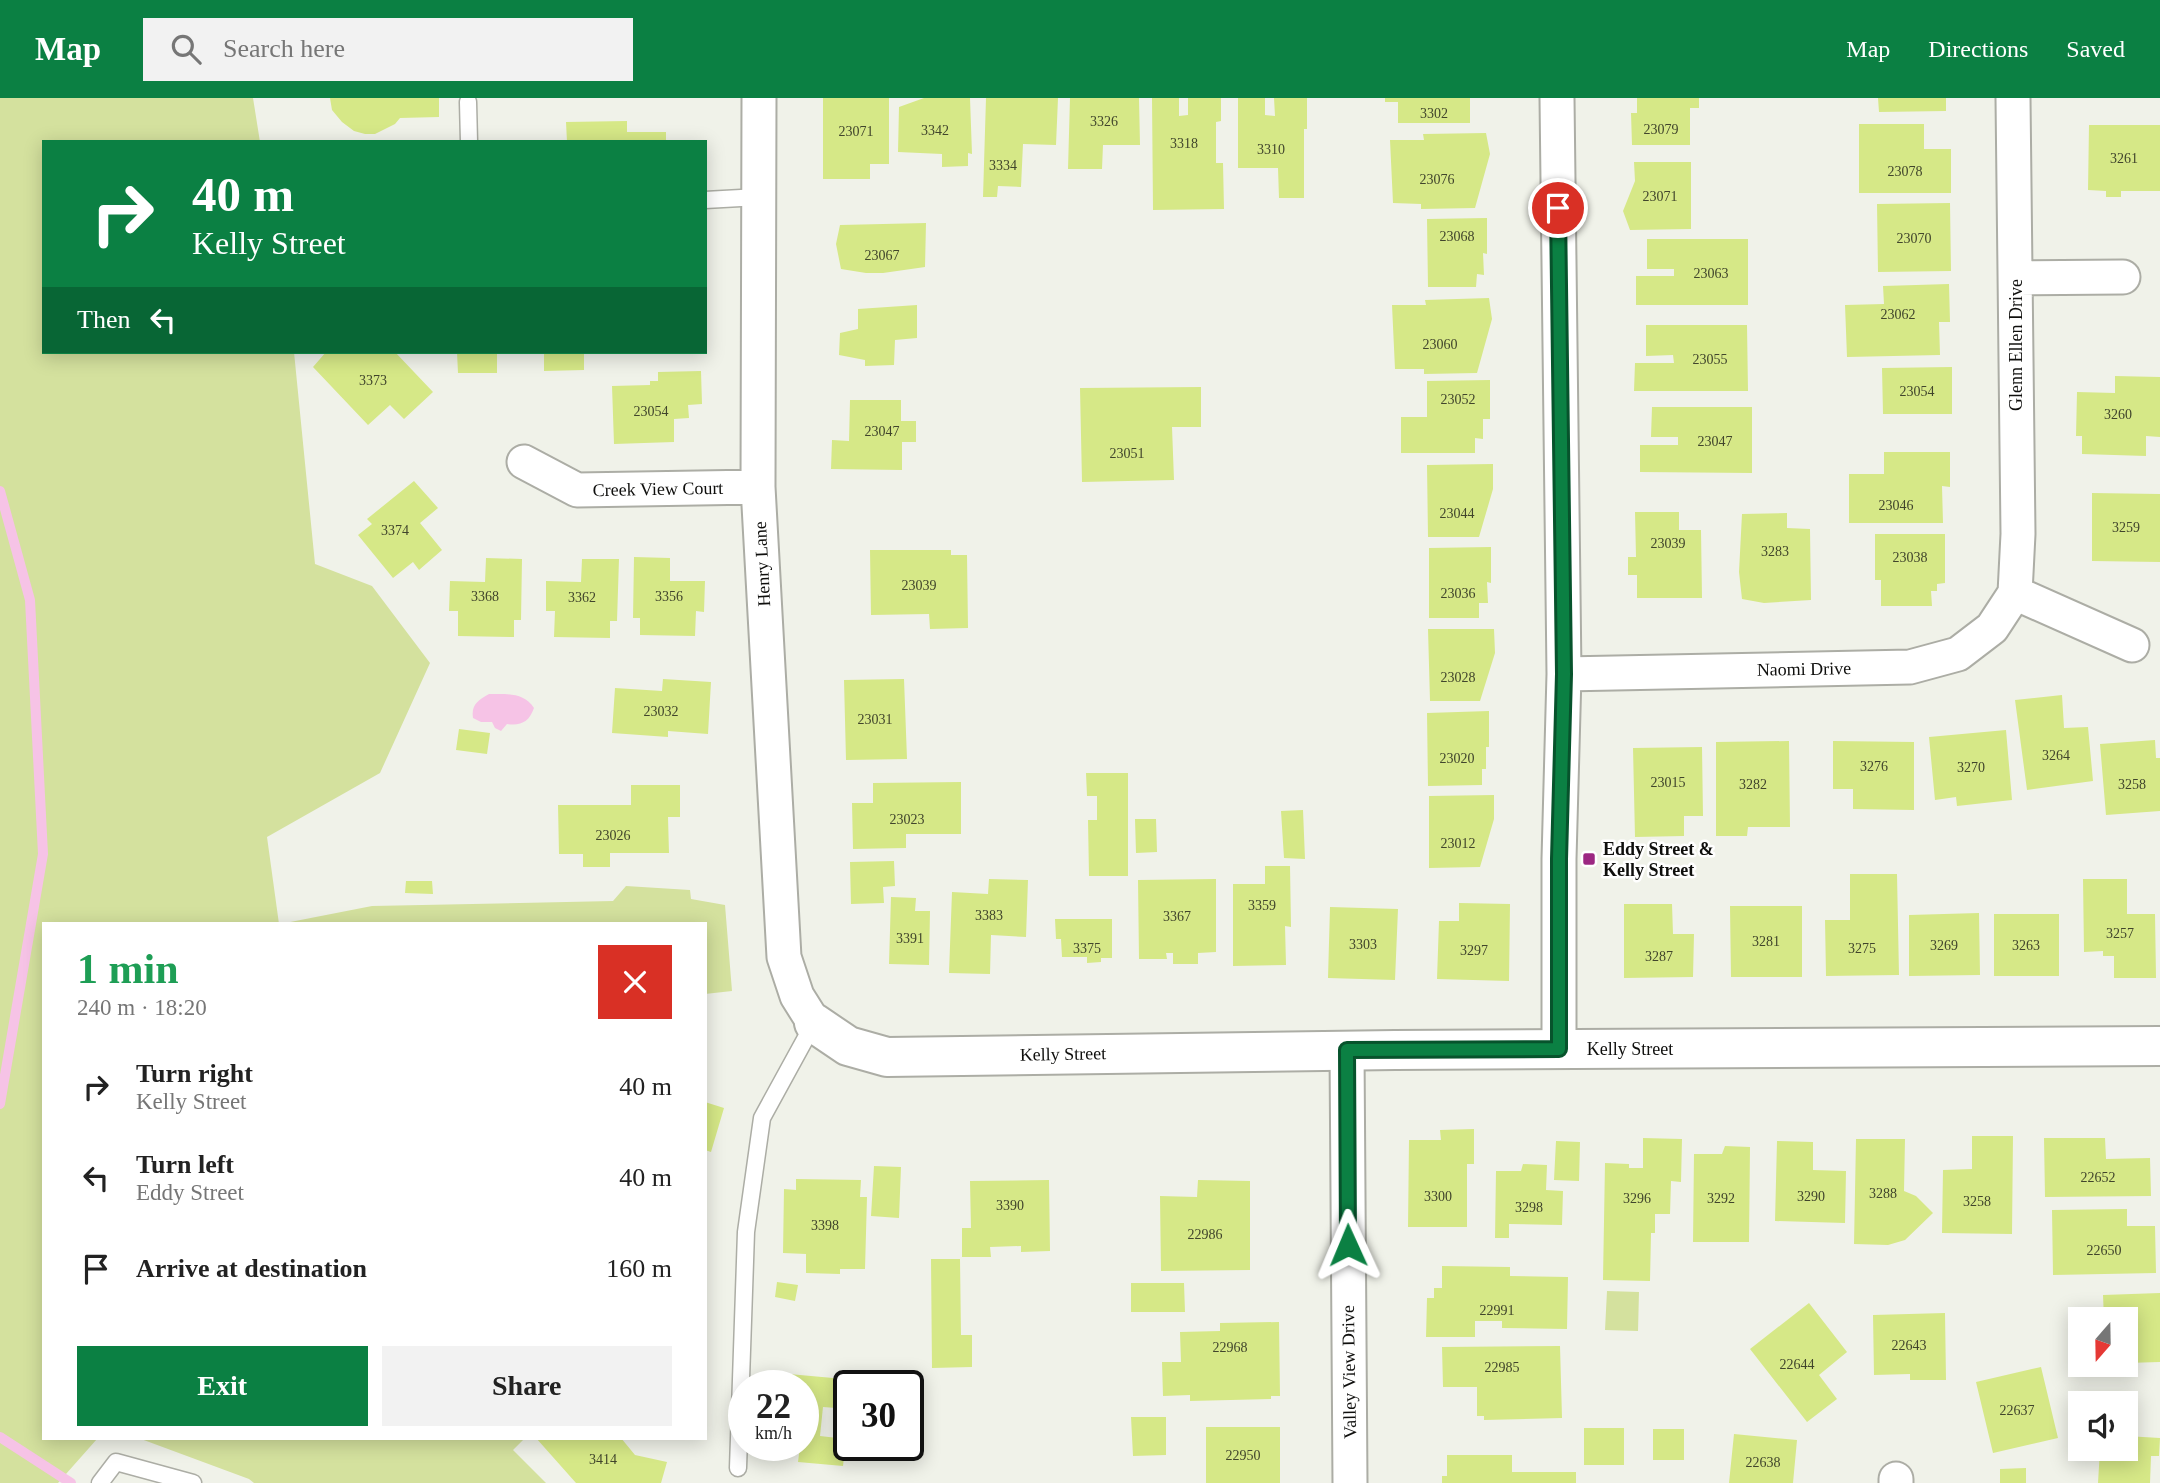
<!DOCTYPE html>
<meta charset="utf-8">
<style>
:root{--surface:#fff;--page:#f2f2f2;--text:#222;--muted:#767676;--accent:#0b8043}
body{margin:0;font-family:Georgia,serif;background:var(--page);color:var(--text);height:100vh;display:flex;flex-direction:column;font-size:26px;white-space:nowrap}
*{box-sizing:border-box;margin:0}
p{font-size:23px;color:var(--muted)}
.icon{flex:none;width:38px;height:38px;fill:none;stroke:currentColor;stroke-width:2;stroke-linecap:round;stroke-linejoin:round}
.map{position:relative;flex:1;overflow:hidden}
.sheet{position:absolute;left:42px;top:824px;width:665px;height:518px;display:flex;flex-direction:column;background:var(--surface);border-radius:0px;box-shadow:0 4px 18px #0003}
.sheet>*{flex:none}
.banner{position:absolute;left:42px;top:42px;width:665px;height:214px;border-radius:0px;box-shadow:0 4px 18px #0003;background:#0b8043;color:#fff;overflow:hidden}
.needle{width:46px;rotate:200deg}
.tools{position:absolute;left:2068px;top:1209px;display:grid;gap:14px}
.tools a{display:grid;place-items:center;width:70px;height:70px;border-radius:0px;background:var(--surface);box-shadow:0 4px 18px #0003;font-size:35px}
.speed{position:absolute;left:728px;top:1272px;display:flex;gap:14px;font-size:35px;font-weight:700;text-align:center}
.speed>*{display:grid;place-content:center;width:91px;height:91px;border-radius:50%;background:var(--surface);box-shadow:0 4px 18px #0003;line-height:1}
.speed small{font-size:18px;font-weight:400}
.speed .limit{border:4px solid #111;border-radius:10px;background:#fff;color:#111}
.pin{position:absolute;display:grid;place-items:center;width:60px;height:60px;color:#fff;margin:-30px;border:4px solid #fff;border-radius:50%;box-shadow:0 2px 7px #0007}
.me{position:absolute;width:77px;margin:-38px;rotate:359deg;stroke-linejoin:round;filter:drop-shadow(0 0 5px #0008)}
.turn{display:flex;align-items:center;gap:24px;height:147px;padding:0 35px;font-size:32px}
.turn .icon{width:91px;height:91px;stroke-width:2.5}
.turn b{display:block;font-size:49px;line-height:60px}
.then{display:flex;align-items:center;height:66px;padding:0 35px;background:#0003;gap:14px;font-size:26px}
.round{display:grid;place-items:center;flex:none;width:74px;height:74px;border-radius:0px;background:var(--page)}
.headline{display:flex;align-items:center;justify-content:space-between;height:119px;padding:0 35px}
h1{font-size:42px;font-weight:700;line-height:52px;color:#1e9e55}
.cta{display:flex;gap:14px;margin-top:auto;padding:14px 35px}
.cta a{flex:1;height:80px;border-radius:0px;background:var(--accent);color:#fff;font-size:28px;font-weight:700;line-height:80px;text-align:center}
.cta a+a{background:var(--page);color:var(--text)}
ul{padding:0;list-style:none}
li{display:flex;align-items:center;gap:21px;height:91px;padding:0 35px}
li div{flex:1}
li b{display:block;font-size:26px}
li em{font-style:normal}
header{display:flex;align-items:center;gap:42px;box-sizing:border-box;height:98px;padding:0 35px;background:var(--accent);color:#fff}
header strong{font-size:33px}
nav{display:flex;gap:38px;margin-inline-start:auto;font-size:24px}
.search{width:490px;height:63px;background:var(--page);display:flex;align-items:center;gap:18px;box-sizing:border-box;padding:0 24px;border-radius:0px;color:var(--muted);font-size:26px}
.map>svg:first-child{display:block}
</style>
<header>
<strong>Map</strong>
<div class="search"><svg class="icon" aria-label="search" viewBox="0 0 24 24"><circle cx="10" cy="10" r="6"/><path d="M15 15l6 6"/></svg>Search here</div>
<nav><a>Map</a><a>Directions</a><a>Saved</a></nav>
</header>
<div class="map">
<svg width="2160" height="1385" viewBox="0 0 2160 1385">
<rect width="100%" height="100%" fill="#f0f2e9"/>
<!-- green -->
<path fill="#d4e19e" d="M0,0H253L260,44H44V254H294L315,466L372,488L430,565L380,675L267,739L279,826H44V1340L97,1341L58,1385H0Z
M626,788L690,792L691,801L725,807L732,893L705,896V826H280L372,808L613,803Z
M1607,1193L1639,1194L1638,1233L1605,1232Z
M141,1341H524L513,1352L546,1385H254L249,1381Z"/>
<!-- water -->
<path fill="#f6c3e6" d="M489,596C506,596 524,594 534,610C529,624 521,628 507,626L501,633L495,630L492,624H481L473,620C471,607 478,602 489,596Z"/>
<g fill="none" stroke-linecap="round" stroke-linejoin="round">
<!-- stream -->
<path stroke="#f6c3e6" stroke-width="10" d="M0,393L30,502L43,756L0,1006
M0,1339L71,1385"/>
</g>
<!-- building -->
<path fill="#d6e887" d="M330,0H439V19L400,20L395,26L375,36H365L354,33L342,24L332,12Z
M823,0H889V66H870V81H823Z
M924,0H970L972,56L968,55V68L942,69V56L898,54L899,9Z
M986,0H1058L1056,47L1023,46L1021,89L998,88L997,99H983Z
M1070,0H1139L1140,47H1103L1102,71H1068Z
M1152,0H1179V18L1188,17V0H1221V23L1216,24V65H1223L1224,111L1153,112Z
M1238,0H1265V17L1275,18L1274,0H1307V31H1304V100H1279L1278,70H1238Z
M1385,0H1470V25H1398V4H1385Z
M1637,0H1699V10H1690V47H1632L1631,15H1637Z
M1878,0H1946V13L1879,14Z
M627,23V34H666V44H567L566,24Z
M1859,26H1924V51H1951V95H1859Z
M2089,27H2160V93H2121V99H2106V93L2088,92Z
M1486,35L1490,56L1475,110L1421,111V106L1393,105L1390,42H1424L1423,36Z
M1634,64H1691V131L1630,132L1623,113L1635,83Z
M1950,105L1951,173L1878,174L1877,106Z
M1487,120V156L1483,155L1484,177L1477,176L1476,189H1428L1427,121Z
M926,125L925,169L883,175H866L841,171L836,146L840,127Z
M1647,141H1748V207H1636V178H1674V171H1647Z
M1949,186L1950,224H1939L1940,257L1847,259L1845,207L1884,206L1883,188Z
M1489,200L1492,221L1477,275L1424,276V271H1395L1392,207H1426L1425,202Z
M917,207V240L895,242L894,267L865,268V262L839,257L840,235L858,231V211Z
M1646,227H1747L1748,293H1634L1635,265H1674L1673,257L1646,258Z
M326,254H395L433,294L404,321L390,307L368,327L313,269Z
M457,254H497V275H458Z
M544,254H584V272L544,273Z
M1952,269V316H1883L1882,270Z
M701,273L702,306L688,307L689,320L674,321V344L614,346L612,288L650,287V283H658V274Z
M2115,278L2160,279V339L2146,338V358L2082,356V338H2076L2077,294L2115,295Z
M1490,282V321H1483V341L1475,340V355H1401V319H1427V283Z
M1201,289V329H1172L1174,382L1082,384L1080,290Z
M850,302H901V323H916V344H902V372L831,371L832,342L849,343Z
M1652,309H1752V375L1640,374V347H1678V339H1651Z
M1884,354H1950V389L1942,388L1943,425H1849V376H1884Z
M1493,366V391L1479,439H1428L1427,367Z
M414,383L438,410L420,425L442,452L419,472L413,464L393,480L358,437L372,426L367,421Z
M2092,395L2160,396V464L2092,463Z
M1635,414H1679V432H1701L1702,500H1637V477H1628V459H1636Z
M1787,415V430L1810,431L1811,502L1764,505L1742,501L1739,474L1742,416Z
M1875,436H1945V485L1937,486V493H1931L1932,508H1881V482H1875Z
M1491,449V485L1487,484L1488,505H1479V520H1429V450Z
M870,452H951V457H967L968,530L930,531L929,516L871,517Z
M634,459L670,460V483H705L704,514L696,513L695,538L640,537V520H633Z
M486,460L522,461L521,522H514V539L458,538V513H449L450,483L485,484Z
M582,461H619L617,523H610V540L554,539L555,513H546V483L581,484Z
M1428,531H1494L1495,555L1480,603H1430Z
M663,581L711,584L708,636L668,633V639L612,635L615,590L662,593Z
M904,581L907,661L846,662L844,582Z
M2062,597L2064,630L2088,629L2093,683L2027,692L2015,602Z
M1489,613V649H1486V671H1482V687L1428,688L1427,615Z
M459,631L490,635L487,656L456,652Z
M2006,632L2012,702L1957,708L1956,699L1935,702L1929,639Z
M2155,642L2156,660H2160V713L2106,717L2100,646Z
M1789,643L1790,729H1748L1747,738H1716V644Z
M1833,643L1914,644V712L1853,711V691H1833Z
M1702,649L1703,718H1684V738L1635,739L1633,650Z
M1086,675H1128V778H1089L1088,722H1097V698H1087Z
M961,684V736H906V750L853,751L852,705H873V685Z
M631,687H680V719H668L669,755H610V769H583V756H559L558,707H631Z
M1494,697V721L1480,769L1429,770V698Z
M1303,712L1305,761L1284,760L1281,713Z
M1135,721H1156L1157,754L1136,755Z
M894,763L895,788L883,789L884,805L851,806L850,764Z
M1265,768H1290L1291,829L1285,828L1286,867L1233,868V786H1265Z
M1850,776H1897L1899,877L1826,878L1825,822H1850Z
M989,781L1028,782L1026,839L991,837L990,876L949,875L952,794L988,796Z
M1216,781V854L1198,855V866H1173V855H1166L1167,861H1139L1138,782Z
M2083,781H2127V816H2155L2156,880H2114V858H2103V853L2084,854Z
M406,783H432L433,796L405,795Z
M891,799L916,800L915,813H930L929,867L889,866Z
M1459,805L1510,806L1509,883L1437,881L1439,823H1459Z
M1624,806H1672L1673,836H1694L1693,879L1624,880Z
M1730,808H1802V879H1731Z
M1330,809L1398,811L1395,882L1328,880Z
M1979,815L1980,877L1909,878V817Z
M1994,816H2059V878H1994Z
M1055,821H1112V860H1101V864L1087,865V859H1062L1061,841H1056Z
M705,1004L724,1010L711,1054L705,1052Z
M1474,1031V1066H1467V1129H1408L1409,1042H1441L1440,1032Z
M1972,1038H2013L2012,1136L1942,1135L1943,1072L1972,1071Z
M1643,1040L1682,1041L1681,1084L1671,1083L1670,1116H1655V1135H1651L1650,1183L1603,1182L1605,1065L1629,1066V1070H1643Z
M2044,1040H2105L2106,1061L2150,1060L2151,1098L2045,1099Z
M1856,1041H1905L1904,1093L1916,1098L1933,1115L1905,1142L1888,1147L1854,1146Z
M1556,1043L1580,1044L1579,1083L1554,1082Z
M1777,1043L1813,1044V1072L1846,1073L1845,1125L1775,1123Z
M1725,1048L1750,1049L1749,1144H1693L1694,1056H1722Z
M1523,1066L1547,1067L1546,1092L1563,1093L1562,1127L1509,1126V1140H1495L1496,1073H1521Z
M874,1068L901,1069L899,1120L871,1118Z
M796,1081L861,1082L860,1099H867L865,1171H840V1176L806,1175V1156L783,1155L784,1091L796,1092Z
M1049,1082L1050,1153L1021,1154V1148L990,1149L991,1159H962V1130H971L970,1083Z
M1198,1082L1250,1083V1172L1161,1173L1160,1098L1197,1099Z
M2127,1111V1128H2155L2156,1175L2053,1177L2052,1112Z
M931,1161H960L961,1237H972V1269L932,1270Z
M1442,1168L1510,1169V1178L1568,1179L1567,1231L1502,1230V1223H1475V1239H1426L1427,1200H1434V1190H1442Z
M777,1184L798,1187L795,1203L775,1199Z
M1131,1185H1184L1185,1214H1131Z
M2160,1195V1264L2126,1265V1222H2104L2103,1197Z
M1809,1205L1847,1254L1819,1277L1837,1301L1807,1324L1750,1251Z
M1945,1215L1946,1282H1910V1276L1874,1277L1873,1217Z
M1279,1224L1280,1298H1271V1301L1190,1303V1297L1163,1298L1162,1264H1181L1180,1234L1220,1233V1225Z
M1560,1248L1562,1320L1484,1322V1318H1477V1289H1443L1442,1249Z
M2041,1269L2058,1340L1993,1355L1976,1284Z
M789,1276L844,1281L843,1289L849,1290V1311L823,1309L820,1338L846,1341L843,1368L798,1364L800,1348H803V1288H788Z
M858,1280L904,1283V1288H858Z
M1131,1319H1166V1357L1133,1358Z
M1206,1329H1280V1385H1206Z
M1584,1330H1624V1367H1584Z
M1653,1331H1684V1362H1653Z
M1734,1336L1797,1342L1793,1385H1729Z
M2126,1338L2160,1340L2159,1358H2151L2150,1385H2098L2100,1351H2126Z
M536,1340H621L635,1357L667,1364L661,1385H576Z
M1447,1357H1512V1374H1576V1385H1442V1378H1447Z
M2026,1370V1385H2000V1371Z"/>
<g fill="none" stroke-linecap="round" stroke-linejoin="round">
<!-- service casing -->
<g stroke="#acada5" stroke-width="19">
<path id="service" d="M468,4L469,44
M705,102L759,99
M738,1370L746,1134L762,1020L814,925
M100,1385L116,1364L193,1385"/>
</g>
<!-- minor casing -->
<g stroke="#acada5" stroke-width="37">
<path id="minor" d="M759,0L758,389L784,859L797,898L814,925
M1557,0L1564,576L1559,761V951
M2013,0L2018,436L2015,495
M2016,180L2123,179
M524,364L577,392L758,389
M2015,495L2132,547
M1564,576L1910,569L1958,556L1992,530L2015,495
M1347,952L1350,1385
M1896,1381V1385"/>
</g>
<!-- tertiary casing -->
<g stroke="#acada5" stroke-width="42">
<path id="tertiary" d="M814,925L848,948L887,959L1395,952L2160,948"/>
</g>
<!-- service -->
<use href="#service" stroke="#fff" stroke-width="16"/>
<!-- minor -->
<use href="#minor" stroke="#fff" stroke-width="33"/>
<!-- tertiary -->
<use href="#tertiary" stroke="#fff" stroke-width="38"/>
</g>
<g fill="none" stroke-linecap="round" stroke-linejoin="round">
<!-- route casing -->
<g stroke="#07532c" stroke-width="18">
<path id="route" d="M1348,1147L1347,952L1559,951V761L1564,576L1558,110"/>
</g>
<!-- route -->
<use href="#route" stroke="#0b8043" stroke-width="12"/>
</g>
<!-- markers -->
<rect fill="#9c2782" stroke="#fff" stroke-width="2.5" x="1582" y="754" width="14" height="14" rx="3.5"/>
<g text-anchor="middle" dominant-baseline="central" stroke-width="5" stroke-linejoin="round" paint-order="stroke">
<!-- number labels -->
<g font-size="14" fill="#41452c">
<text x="1434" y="15">3302</text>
<text x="1104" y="23">3326</text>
<text x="1661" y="31">23079</text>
<text x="935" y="32">3342</text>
<text x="856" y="33">23071</text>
<text x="1184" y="45">3318</text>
<text x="1271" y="51">3310</text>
<text x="2124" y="60">3261</text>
<text x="1003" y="67">3334</text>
<text x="1905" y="73">23078</text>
<text x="1437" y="81">23076</text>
<text x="1660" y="98">23071</text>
<text x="1457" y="138">23068</text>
<text x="1914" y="140">23070</text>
<text x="882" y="157">23067</text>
<text x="1711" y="175">23063</text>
<text x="1898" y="216">23062</text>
<text x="1440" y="246">23060</text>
<text x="1710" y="261">23055</text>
<text x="373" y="282">3373</text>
<text x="1917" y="293">23054</text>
<text x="1458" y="301">23052</text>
<text x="651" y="313">23054</text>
<text x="2118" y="316">3260</text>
<text x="882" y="333">23047</text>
<text x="1715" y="343">23047</text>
<text x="1127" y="355">23051</text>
<text x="1896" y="407">23046</text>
<text x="1457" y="415">23044</text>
<text x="2126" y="429">3259</text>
<text x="395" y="432">3374</text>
<text x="1668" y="445">23039</text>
<text x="1775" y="453">3283</text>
<text x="1910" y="459">23038</text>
<text x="919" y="487">23039</text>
<text x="1458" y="495">23036</text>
<text x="485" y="498">3368</text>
<text x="669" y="498">3356</text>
<text x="582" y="499">3362</text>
<text x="1458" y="579">23028</text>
<text x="661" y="613">23032</text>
<text x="875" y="621">23031</text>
<text x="2056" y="657">3264</text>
<text x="1457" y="660">23020</text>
<text x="1874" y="668">3276</text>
<text x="1971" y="669">3270</text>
<text x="1668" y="684">23015</text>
<text x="1753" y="686">3282</text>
<text x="2132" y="686">3258</text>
<text x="907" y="721">23023</text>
<text x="613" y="737">23026</text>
<text x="1458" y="745">23012</text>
<text x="1262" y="807">3359</text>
<text x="989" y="817">3383</text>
<text x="1177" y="818">3367</text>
<text x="2120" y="835">3257</text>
<text x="910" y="840">3391</text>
<text x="1766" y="843">3281</text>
<text x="1363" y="846">3303</text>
<text x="1944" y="847">3269</text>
<text x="2026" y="847">3263</text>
<text x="1087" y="850">3375</text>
<text x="1862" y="850">3275</text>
<text x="1474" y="852">3297</text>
<text x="1659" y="858">3287</text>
<text x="2098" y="1079">22652</text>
<text x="1883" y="1095">3288</text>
<text x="1438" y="1098">3300</text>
<text x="1811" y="1098">3290</text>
<text x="1637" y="1100">3296</text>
<text x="1721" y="1100">3292</text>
<text x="1977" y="1103">3258</text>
<text x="1010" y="1107">3390</text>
<text x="1529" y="1109">3298</text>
<text x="825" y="1127">3398</text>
<text x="1205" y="1136">22986</text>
<text x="2104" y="1152">22650</text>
<text x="1497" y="1212">22991</text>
<text x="1909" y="1247">22643</text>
<text x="1230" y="1249">22968</text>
<text x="1797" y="1266">22644</text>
<text x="1502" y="1269">22985</text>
<text x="2017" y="1312">22637</text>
<text x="1243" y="1357">22950</text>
<text x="603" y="1361">3414</text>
<text x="1763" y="1364">22638</text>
</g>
<!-- street labels -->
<g font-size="18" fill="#0f0f0d" stroke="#fff">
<text transform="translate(2016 247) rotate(-90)">Glenn Ellen Drive</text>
<text transform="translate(658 391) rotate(-1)">Creek View Court</text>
<text transform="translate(762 466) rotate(-93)">Henry Lane</text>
<text transform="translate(1804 571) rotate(-1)">Naomi Drive</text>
<text x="1630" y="951">Kelly Street</text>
<text transform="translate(1063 956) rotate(-1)">Kelly Street</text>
<text transform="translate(1349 1274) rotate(-91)">Valley View Drive</text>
</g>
<!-- poi labels -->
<g font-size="18" font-weight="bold" fill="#0f0f0d" stroke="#fff" text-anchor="start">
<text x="1603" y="751">Eddy Street &amp;<tspan x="1603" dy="21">Kelly Street</tspan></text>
</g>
</g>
</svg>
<div class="tools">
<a><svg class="needle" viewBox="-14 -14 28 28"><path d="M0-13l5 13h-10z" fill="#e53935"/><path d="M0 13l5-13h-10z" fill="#767676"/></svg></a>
<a><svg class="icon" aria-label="sound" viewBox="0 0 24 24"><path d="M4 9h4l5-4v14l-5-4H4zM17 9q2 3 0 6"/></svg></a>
</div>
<div class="speed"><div>22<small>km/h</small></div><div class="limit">30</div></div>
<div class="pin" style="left:1558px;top:110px;background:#d93025"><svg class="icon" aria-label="arrive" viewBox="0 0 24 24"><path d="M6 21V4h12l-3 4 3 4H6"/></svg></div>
<svg class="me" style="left:1348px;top:1147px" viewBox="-20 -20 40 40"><path d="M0-17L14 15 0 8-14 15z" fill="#0b8043" stroke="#fff" stroke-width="4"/></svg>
<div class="banner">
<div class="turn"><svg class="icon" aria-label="right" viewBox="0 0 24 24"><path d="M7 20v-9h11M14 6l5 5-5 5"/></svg><div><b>40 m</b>Kelly Street</div></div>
<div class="then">Then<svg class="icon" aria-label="left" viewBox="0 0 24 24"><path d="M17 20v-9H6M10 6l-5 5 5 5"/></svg></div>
</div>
<section class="sheet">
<div class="headline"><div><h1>1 min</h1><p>240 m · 18:20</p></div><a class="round" style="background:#d93025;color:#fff"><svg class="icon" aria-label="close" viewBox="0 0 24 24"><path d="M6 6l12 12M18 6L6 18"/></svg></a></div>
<ul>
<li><svg class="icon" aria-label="right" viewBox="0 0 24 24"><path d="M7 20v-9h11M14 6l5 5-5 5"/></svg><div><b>Turn right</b><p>Kelly Street</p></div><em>40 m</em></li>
<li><svg class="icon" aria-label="left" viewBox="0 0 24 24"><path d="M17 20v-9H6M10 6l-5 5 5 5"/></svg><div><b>Turn left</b><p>Eddy Street</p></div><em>40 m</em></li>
<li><svg class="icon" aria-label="arrive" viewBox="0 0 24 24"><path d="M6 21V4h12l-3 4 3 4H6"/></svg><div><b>Arrive at destination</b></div><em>160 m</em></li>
</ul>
<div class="cta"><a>Exit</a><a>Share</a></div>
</section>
</div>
